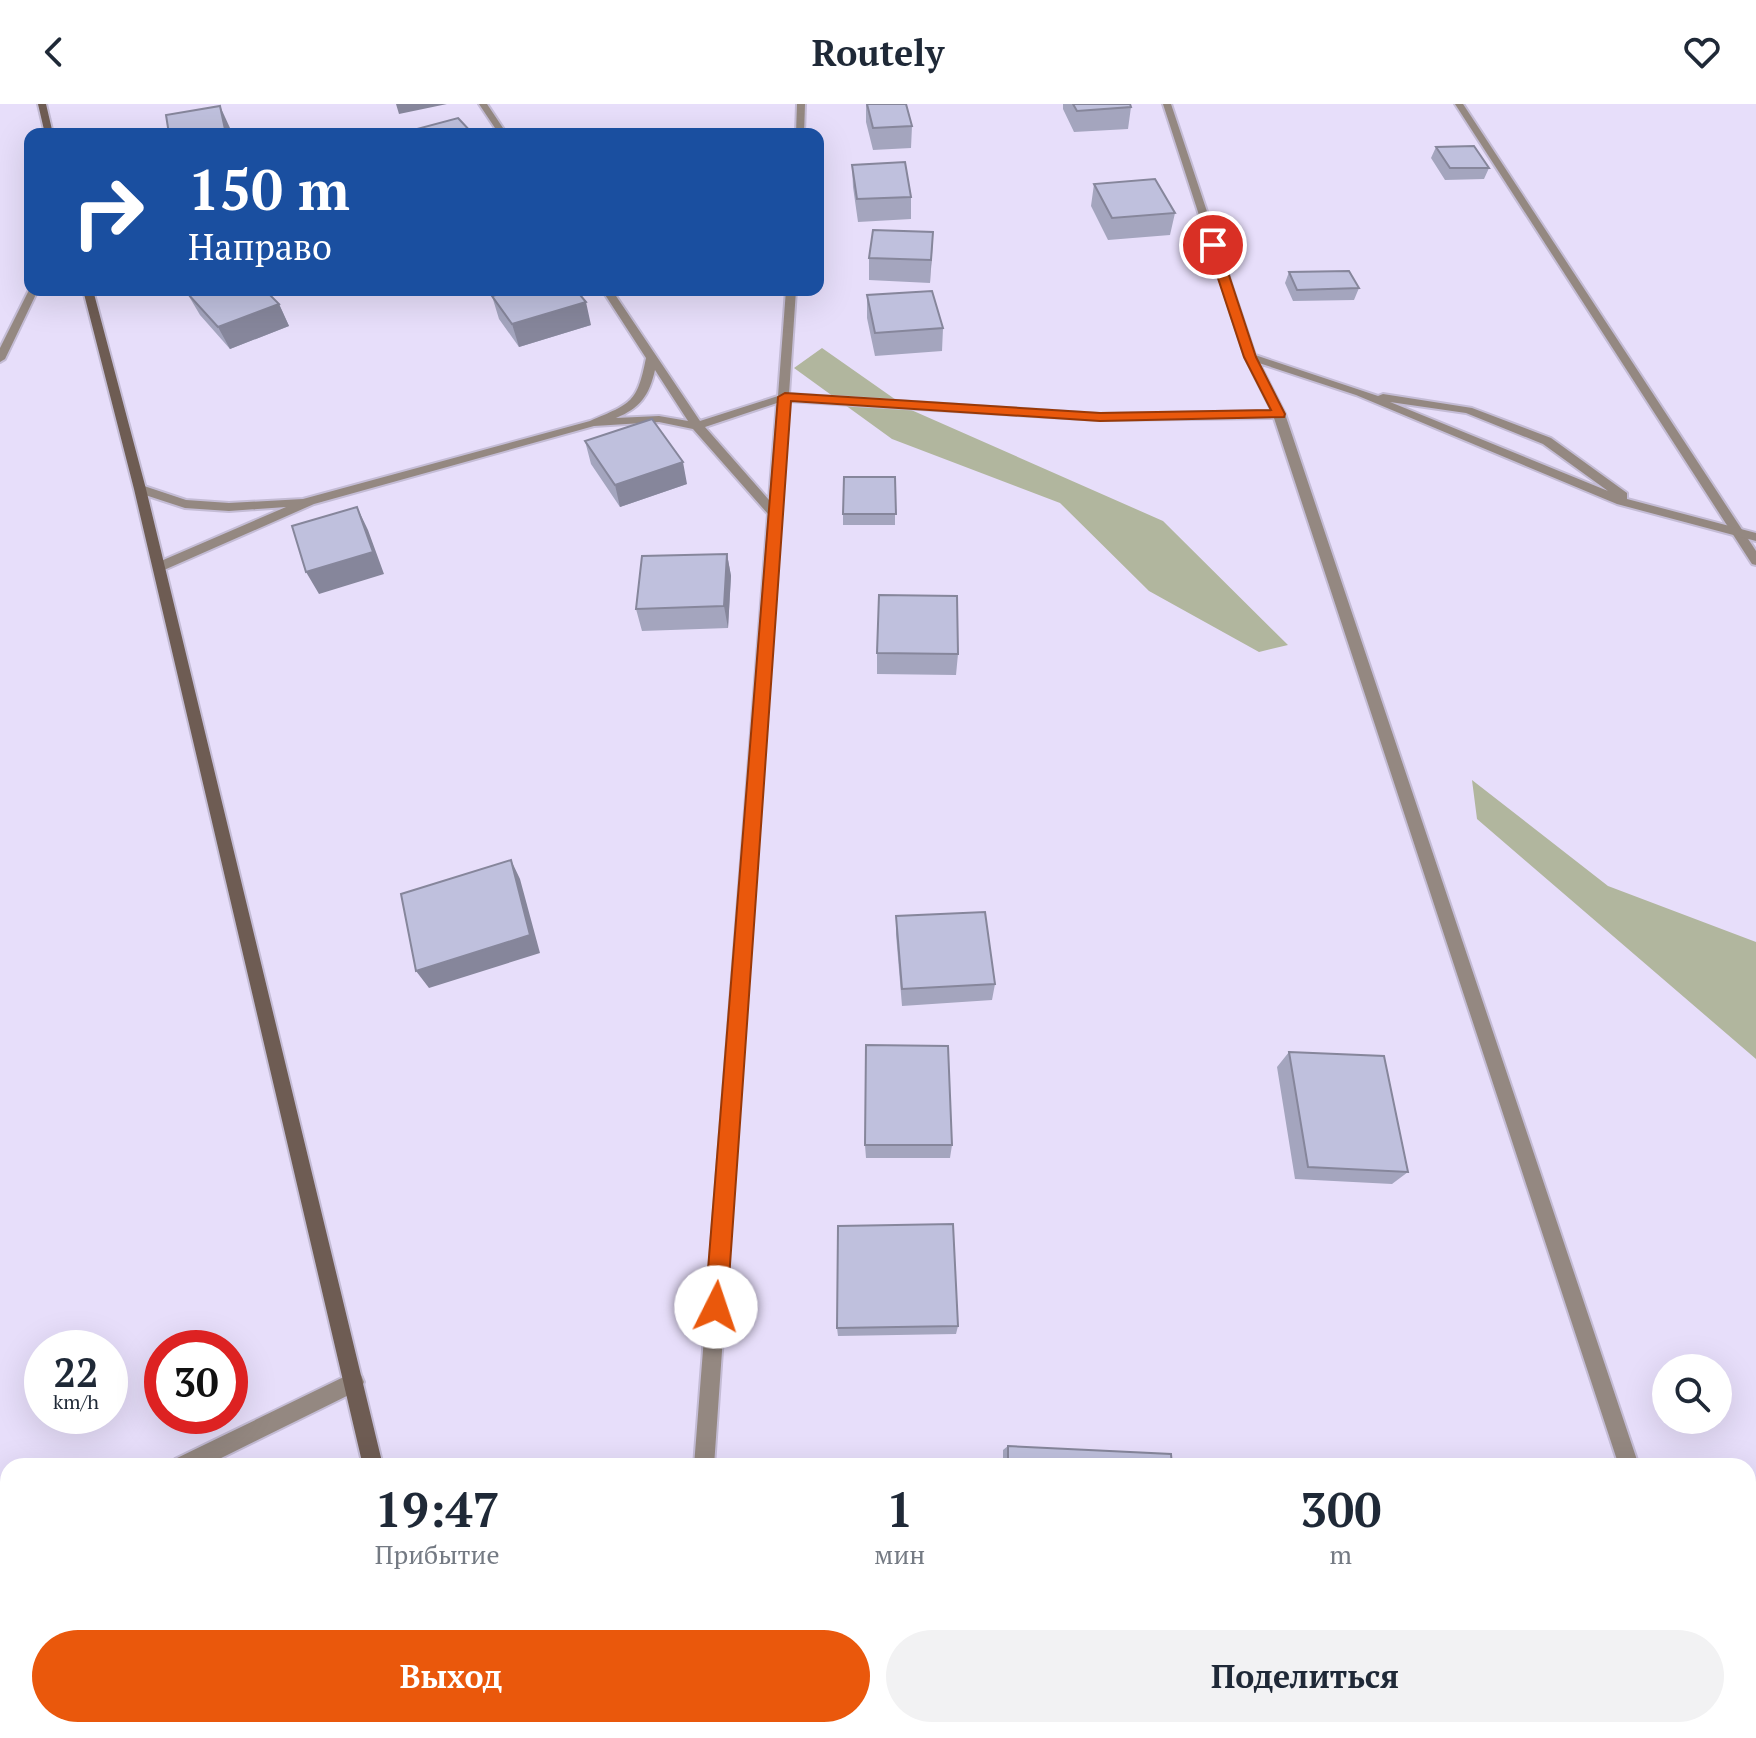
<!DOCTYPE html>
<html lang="ru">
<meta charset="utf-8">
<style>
:root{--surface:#fff;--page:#f2f2f3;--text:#1f2937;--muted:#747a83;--accent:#ea580c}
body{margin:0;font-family:"PT Serif",serif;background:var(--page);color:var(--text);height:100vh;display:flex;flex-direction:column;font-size:30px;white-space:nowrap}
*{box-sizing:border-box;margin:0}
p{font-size:26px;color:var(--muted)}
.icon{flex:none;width:44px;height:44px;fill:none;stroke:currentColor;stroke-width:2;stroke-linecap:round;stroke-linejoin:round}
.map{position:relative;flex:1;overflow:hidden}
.sheet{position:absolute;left:0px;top:1354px;width:1756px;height:280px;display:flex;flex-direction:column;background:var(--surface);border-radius:24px 24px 0 0;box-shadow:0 8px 32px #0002}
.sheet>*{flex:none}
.guide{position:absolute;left:24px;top:24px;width:800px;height:168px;border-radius:16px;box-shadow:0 8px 32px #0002;background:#1a4fa0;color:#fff;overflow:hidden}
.tools{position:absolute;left:1652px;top:1250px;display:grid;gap:16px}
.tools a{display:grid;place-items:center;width:80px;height:80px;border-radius:50%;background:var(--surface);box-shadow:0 8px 32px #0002;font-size:40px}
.speed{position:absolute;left:24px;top:1226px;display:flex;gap:16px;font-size:40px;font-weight:700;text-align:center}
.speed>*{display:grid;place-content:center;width:104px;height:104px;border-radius:50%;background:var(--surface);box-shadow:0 8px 32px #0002;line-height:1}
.speed small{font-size:20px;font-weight:400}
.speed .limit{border:12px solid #d22;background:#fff;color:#111}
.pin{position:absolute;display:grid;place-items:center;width:68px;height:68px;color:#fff;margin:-34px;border:4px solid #fff;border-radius:50%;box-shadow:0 2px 8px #0007}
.me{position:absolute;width:88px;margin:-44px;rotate:4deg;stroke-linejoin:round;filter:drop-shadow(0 0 6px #0008)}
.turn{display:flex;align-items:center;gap:28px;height:168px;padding:0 32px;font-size:36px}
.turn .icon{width:104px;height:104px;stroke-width:2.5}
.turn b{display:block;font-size:56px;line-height:68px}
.eta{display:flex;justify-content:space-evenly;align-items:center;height:136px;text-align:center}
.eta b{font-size:48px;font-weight:600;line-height:56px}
.button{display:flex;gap:16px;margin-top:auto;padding:16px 32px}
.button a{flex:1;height:92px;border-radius:48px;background:var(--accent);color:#fff;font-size:32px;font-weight:600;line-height:92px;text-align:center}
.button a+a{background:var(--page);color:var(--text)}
header{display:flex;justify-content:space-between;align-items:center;height:104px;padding:0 32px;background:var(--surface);font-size:36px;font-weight:600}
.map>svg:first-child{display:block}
</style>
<header><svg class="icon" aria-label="back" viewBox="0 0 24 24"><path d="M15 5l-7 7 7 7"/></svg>Routely<svg class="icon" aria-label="heart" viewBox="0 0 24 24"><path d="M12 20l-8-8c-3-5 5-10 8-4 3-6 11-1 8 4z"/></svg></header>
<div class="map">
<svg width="1756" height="1634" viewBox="0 0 1756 1634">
<rect width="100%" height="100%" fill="#e7defa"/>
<!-- green -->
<path fill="#b1b69e" d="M822,244L909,305L1163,417L1288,541L1259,548L1149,487L1060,399L892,335L794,264Z
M1472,676L1608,782L1756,838V955L1477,715Z"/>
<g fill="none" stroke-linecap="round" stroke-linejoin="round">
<!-- lane casing -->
<g stroke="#c4bcd5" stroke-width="4">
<path id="lane" d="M1455,0H1463L1756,447V461L1752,460Z"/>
</g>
<!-- street casing -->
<g stroke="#c4bcd5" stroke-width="4">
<path id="street" d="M479,0H487L507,30H499Z
M797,0H805L804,30H796Z
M1163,0H1171L1255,251L1378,292L1383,290L1472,304L1551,334L1627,389V395L1756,429V437L1617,400L1356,291L1259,259L1285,310L1639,1362H1619L1274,314L1100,316L788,297L714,1362H694L768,410L693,325L659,318L594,322L314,400L164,466H154L153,463L154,460L286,403L229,407L185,404L136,388V382H144L186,396L229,399L303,395L590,317C632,299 637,299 646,254L602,186H612L700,317L778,292L786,186H796L789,290L1100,310L1272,307L1245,253ZM655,266L688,317L659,312L616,314C640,304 649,292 655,266ZM1390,298L1466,309L1543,340L1608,387ZM777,299L769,396L705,323Z
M30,184V186H38L5,255L0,258V244Z
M354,1268L361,1271L364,1278L361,1285L205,1362H172L175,1355Z
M8,1436V1458L0,1461V1439Z
M673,1626H697L696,1634H672Z
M1705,1626H1729L1732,1634H1708Z"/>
</g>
<!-- secondary casing -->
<g stroke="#c4bcd5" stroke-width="4">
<path id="secondary" d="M38,0H46L53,30H45Z
M83,186H93L146,385L383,1362H363L134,385Z
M419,1626H443L445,1634H421Z"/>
</g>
<!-- lane -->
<use href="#lane" fill="#948881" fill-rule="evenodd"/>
<!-- street -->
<use href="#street" fill="#948881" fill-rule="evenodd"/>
<!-- secondary -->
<use href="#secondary" fill="#6e5c53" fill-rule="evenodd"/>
</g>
<!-- wall -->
<path fill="#a4a5be" d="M866,0L912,22L911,44L873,46L866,18Z
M1063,0H1130L1131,3L1128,25L1074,28L1063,5Z
M1436,43L1489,64L1484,75L1445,76L1431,54Z
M852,61L911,93V115L858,118L853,83Z
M1094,80L1175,109L1170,131L1108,136L1091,102Z
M933,128L930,179L869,176V154Z
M1289,168L1359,184L1354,196L1293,197L1285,179Z
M187,189L279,200L289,222L230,245L200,211Z
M867,191L943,224L942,247L875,252L867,214Z
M492,192L591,221L519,243L499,215Z
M585,337L687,380L620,403L591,360Z
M895,373V421H843V410Z
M727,450L731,472L728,524L642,527L636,505Z
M877,549L958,550L956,571L877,570Z
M896,812L995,880L992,896L902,902L896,830Z
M1289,948L1408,1068L1392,1080L1295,1075L1277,963Z
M865,1041H952L950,1054H866Z
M958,1222L956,1230L838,1232L837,1224Z
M1008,1342L1172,1362H1003V1346Z"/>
<!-- shaded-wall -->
<path fill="#86869b" d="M396,0H447L399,10Z
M220,2L230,24L232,30H225Z
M933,128L932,151L930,179L931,156Z
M586,198L591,221L519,243L512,220Z
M279,200L289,222L230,245L218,223Z
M683,358L687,380L620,403L615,381Z
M357,403L368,426L384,470L319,490L306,468Z
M727,450L731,472L728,524L724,502Z
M511,756L520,775L540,849L429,884L416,867Z
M184,1626H212L213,1634H185Z"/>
<!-- building -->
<path fill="#bfc0dd" stroke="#86869b" stroke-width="2" d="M867,0H906L912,22L873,24Z
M1073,0H1130L1131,3L1077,7Z
M220,2L226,30H169L166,11Z
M458,14L473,30H416L413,26Z
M1474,42L1489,64H1450L1436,43Z
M905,58L911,93L857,95L852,61Z
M1155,75L1175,109L1112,114L1094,80Z
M873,126L933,128L931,156L869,154Z
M1349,167L1359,184L1297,186L1289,168Z
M195,186H265L279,200L218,223L187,189Z
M514,186H576L586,198L512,220L492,192Z
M932,187L943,224L875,229L867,191Z
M652,315L683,358L615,381L585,337Z
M844,373H895L896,410H843Z
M357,403L373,448L306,468L292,422Z
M727,450L724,502L636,505L642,452Z
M879,491L957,492L958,550L877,549Z
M511,756L530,831L416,867L401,790Z
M985,808L995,880L902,885L896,812Z
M866,941L948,942L952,1041H865Z
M1289,948L1384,952L1408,1068L1308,1063Z
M953,1120L958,1222L837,1224L838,1122Z
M1008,1342L1171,1350L1172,1362H1008Z
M26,1626H184L185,1634H26Z"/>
<!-- route -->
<path fill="#ea580c" stroke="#983908" stroke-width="2" d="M1213,137L1219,141L1256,253L1285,310L1284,313L1100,317L791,297L727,1203L724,1211L716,1214L708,1211L705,1203L778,293L785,289L1100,309L1271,306L1244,253L1207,141Z"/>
</svg>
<div class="tools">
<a><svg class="icon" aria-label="search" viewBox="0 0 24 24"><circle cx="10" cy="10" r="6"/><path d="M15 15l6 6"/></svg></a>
</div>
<div class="speed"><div>22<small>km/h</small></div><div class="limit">30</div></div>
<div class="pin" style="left:1213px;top:141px;background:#d93025"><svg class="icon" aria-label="arrive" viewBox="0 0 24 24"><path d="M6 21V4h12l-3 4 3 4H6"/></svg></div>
<svg class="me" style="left:716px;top:1203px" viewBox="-20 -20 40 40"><circle r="19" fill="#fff"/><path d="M0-13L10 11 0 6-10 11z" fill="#ea580c"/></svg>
<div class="guide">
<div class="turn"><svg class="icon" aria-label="right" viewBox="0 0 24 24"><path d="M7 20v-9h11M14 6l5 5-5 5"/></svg><div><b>150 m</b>Направо</div></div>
</div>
<section class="sheet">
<div class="eta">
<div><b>19:47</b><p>Прибытие</p></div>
<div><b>1</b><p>мин</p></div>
<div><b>300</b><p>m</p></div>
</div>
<div class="button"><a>Выход</a><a>Поделиться</a></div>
</section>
</div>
